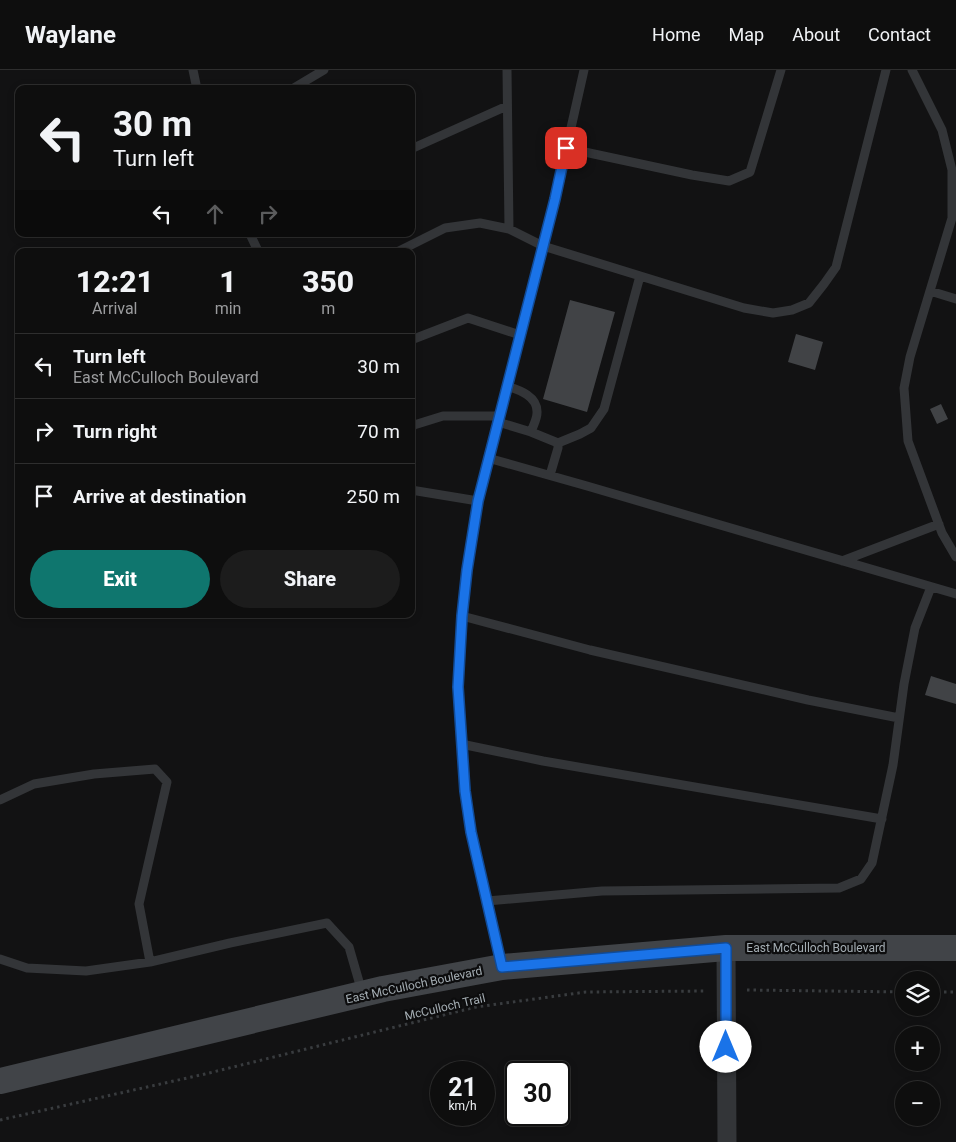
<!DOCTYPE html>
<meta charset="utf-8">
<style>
:root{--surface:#0e0e0e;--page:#1c1c1c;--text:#f1f3f6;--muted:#9b9c9e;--line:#2e2e2e;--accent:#0f766e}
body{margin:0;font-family:Roboto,sans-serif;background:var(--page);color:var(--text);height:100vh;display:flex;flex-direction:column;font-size:19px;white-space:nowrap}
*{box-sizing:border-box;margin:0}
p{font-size:16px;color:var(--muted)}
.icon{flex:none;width:28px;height:28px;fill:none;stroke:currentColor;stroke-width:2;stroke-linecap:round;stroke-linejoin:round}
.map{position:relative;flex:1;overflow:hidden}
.panel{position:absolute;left:15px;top:178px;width:400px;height:370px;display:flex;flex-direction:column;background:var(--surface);border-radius:10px;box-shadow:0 2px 8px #0003,0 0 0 1px var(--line)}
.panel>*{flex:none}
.hud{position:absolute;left:15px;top:15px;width:400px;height:152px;border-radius:10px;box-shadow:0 2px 8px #0003,0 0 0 1px var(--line);background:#0e0e0e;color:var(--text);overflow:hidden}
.buttons{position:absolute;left:895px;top:901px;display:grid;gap:10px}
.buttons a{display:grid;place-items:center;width:45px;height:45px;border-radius:50%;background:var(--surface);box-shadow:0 2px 8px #0003,0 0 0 1px var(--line);font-size:25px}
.speed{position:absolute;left:430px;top:991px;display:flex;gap:10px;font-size:25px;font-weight:700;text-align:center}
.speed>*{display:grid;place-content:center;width:65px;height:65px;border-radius:50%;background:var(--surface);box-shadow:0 2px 8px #0003,0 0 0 1px var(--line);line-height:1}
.speed small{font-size:12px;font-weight:400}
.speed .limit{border:2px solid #111;border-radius:8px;background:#fff;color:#111}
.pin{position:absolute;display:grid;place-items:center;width:42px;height:42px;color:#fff;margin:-21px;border-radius:10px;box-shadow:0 2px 8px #0006}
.me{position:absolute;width:55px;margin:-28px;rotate:0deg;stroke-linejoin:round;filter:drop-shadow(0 0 4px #0008)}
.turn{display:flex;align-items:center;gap:18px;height:105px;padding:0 15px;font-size:22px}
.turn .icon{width:65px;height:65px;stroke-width:2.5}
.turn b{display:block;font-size:35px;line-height:42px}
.lanes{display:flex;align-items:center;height:48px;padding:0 15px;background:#0003;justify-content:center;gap:25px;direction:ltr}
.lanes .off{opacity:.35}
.eta{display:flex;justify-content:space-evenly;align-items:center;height:85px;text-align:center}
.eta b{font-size:30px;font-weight:800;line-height:35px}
.primary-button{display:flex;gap:10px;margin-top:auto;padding:10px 15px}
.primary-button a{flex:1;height:58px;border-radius:30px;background:var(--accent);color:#fff;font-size:20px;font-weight:800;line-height:58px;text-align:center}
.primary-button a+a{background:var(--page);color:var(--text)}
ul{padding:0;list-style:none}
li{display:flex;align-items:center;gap:15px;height:65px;padding:0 15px;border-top:1px solid var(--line)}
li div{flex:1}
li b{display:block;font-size:19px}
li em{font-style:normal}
header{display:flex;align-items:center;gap:30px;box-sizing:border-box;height:70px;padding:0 25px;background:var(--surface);border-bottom:1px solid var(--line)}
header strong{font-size:24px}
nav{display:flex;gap:28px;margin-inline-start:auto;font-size:18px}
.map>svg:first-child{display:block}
</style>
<header>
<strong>Waylane</strong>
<nav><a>Home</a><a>Map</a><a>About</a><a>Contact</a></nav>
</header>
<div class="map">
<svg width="956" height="1072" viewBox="0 0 956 1072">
<rect width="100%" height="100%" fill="#121213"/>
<!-- building -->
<path fill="#414346" d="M570,230L615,242L587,342L543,329Z
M796,264L823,272L815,300L788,292Z
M941,334L948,349L937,354L930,339Z
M931,606L956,614V634L925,625Z"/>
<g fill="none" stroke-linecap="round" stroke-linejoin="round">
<!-- path -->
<path stroke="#393c3f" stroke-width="3" stroke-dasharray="2.5 4" stroke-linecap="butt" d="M747,920L904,922
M931,922H956
M0,1050L205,1004L476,937L586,922L706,921"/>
<!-- lane -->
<path stroke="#333538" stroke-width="9" d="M193,0L197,19
M507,0L509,159
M912,0L942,60L952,100V148L910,287L904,318L908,371L942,463L956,487
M292,19L324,0
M566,78L692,105L729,111L750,102L781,0
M411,79L507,36
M250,164L258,181
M399,181L445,158L480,153L509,159L543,176L744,238L773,243L792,240L809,233L824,214L836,197L886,0
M930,221L956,229
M411,270L468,248L520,265
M507,316C519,320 538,326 537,343C537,349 533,356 531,362
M498,352L531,362L558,373V378L550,405
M411,358L414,355L443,346H499
M558,373L580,364L591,358L604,339L640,206
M488,388L555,129L584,0
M411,420L478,431
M842,491L939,454
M462,546L590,580L808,630L899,648
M461,674L543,691L882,749
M0,730L34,714L94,704L155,699L167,712L139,834L150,892
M487,831L602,821L839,818L861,809L872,793L893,695L904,614L915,558L931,517
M0,889L27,898L86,901L150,892L230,873L327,853L349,877L362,922
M502,894L471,762L465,721L458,617L462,546L467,500L478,431L488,388L587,416L956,524"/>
<!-- street -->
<path stroke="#333538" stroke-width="19" d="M726,878L727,1072"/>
<!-- secondary -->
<path stroke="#414448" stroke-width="26" d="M0,1011L383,919L502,897L726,878H956"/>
</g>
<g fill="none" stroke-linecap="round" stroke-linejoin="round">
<!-- route casing -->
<g stroke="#114b97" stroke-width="12">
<path id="route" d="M566,78L555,129L478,431L467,500L462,546L458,617L465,721L471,762L502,897L726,878V977"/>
</g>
<!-- route -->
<use href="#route" stroke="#1a73e8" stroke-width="9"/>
</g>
<g text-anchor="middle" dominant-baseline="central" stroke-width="4.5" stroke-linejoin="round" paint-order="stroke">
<!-- street labels -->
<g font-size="12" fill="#a4adb3" stroke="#0d0d0e">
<text x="816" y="878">East McCulloch Boulevard</text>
<text transform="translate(414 915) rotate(-12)">East McCulloch Boulevard</text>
<text transform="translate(445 937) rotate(-13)">McCulloch Trail</text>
</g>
</g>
</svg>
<div class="buttons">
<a><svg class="icon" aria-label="layers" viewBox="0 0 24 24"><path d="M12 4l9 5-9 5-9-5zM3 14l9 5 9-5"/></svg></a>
<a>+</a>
<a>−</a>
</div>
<div class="speed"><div>21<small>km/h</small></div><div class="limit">30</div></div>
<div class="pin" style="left:566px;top:78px;background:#d93025"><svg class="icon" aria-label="arrive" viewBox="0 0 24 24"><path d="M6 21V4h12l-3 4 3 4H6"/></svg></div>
<svg class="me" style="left:726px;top:977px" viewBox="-20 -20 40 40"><circle r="19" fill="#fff"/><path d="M0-13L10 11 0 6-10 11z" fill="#1a73e8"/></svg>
<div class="hud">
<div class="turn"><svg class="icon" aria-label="left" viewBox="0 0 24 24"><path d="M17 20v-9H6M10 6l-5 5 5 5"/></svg><div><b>30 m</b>Turn left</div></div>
<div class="lanes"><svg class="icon" aria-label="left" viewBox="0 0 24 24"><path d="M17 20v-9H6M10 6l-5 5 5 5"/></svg><svg class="icon off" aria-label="ahead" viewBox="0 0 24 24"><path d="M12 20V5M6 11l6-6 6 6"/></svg><svg class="icon off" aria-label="right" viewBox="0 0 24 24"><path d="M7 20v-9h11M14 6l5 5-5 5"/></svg></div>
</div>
<section class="panel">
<div class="eta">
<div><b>12:21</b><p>Arrival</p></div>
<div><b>1</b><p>min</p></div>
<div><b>350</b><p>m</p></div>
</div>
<ul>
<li><svg class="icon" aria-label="left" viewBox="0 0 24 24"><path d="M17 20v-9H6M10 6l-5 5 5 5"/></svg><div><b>Turn left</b><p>East McCulloch Boulevard</p></div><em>30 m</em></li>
<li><svg class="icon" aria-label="right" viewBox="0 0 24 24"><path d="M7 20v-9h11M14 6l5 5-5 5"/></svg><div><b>Turn right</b></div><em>70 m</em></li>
<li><svg class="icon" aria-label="arrive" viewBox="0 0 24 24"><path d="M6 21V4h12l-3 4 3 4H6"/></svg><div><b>Arrive at destination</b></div><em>250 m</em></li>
</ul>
<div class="primary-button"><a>Exit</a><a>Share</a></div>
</section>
</div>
